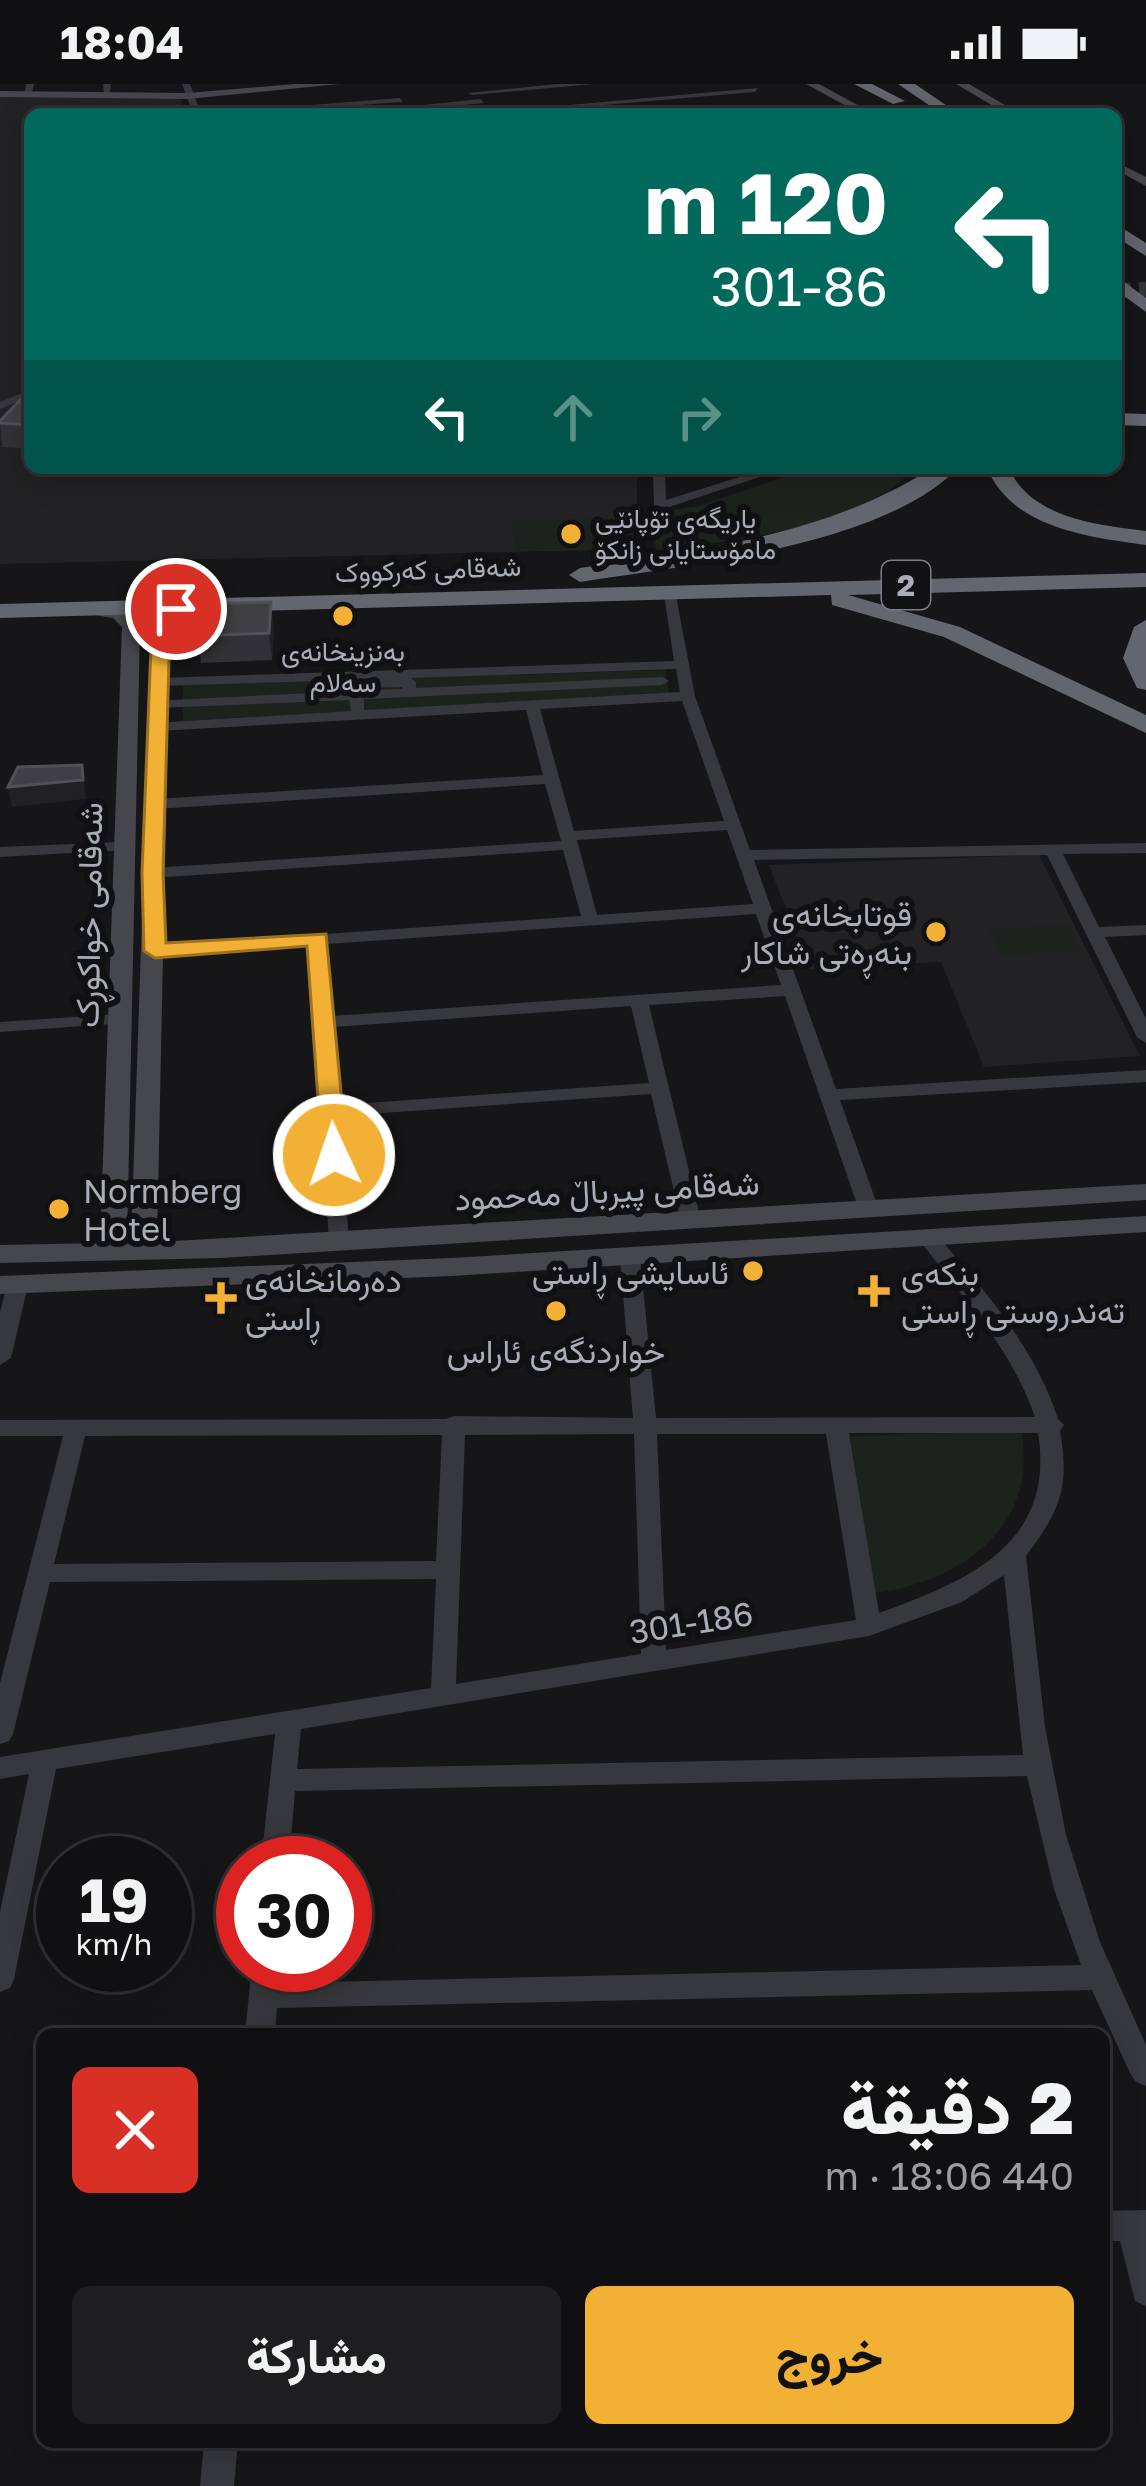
<!DOCTYPE html>
<html lang="ar">
<meta charset="utf-8">
<style>
:root{--surface:#101012;--page:#1e1e20;--text:#f1f3f6;--muted:#9c9d9f;--line:#303032;--accent:#f2b134}
body{margin:0;font-family:"Golos Text",Vazirmatn,sans-serif;background:var(--page);color:var(--text);direction:rtl;height:100vh;display:flex;flex-direction:column;font-size:45px;white-space:nowrap}
*{box-sizing:border-box;margin:0}
p{font-size:39px;color:var(--muted)}
.icon{flex:none;width:66px;height:66px;fill:none;stroke:currentColor;stroke-width:2;stroke-linecap:round;stroke-linejoin:round}
.map{position:relative;flex:1;overflow:hidden;direction:ltr}
.drawer{position:absolute;left:36px;top:1944px;width:1074px;height:420px;display:flex;flex-direction:column;background:var(--surface);border-radius:18px;box-shadow:0 6px 30px #0003,0 0 0 3px var(--line);direction:rtl}
.drawer>*{flex:none}
.top-card{position:absolute;left:24px;top:24px;width:1098px;height:366px;border-radius:18px;box-shadow:0 6px 30px #0003,0 0 0 3px var(--line);direction:rtl;background:#00695c;color:#fff;overflow:hidden}
.speed{position:absolute;left:36px;top:1752px;display:flex;gap:24px;font-size:60px;font-weight:700;text-align:center}
.speed>*{display:grid;place-content:center;width:156px;height:156px;border-radius:50%;background:var(--surface);box-shadow:0 6px 30px #0003,0 0 0 3px var(--line);line-height:1}
.speed small{font-size:30px;font-weight:400}
.speed .limit{border:18px solid #d22;background:#fff;color:#111}
.pin{position:absolute;display:grid;place-items:center;width:102px;height:102px;color:#fff;margin:-51px;border:6px solid #fff;border-radius:50%;box-shadow:0 3px 12px #0007}
.me{position:absolute;width:132px;margin:-66px;rotate:357deg;stroke-linejoin:round;filter:drop-shadow(0 0 9px #0008)}
.turn{display:flex;align-items:center;gap:42px;height:252px;padding:0 36px;font-size:54px}
.turn .icon{width:156px;height:156px;stroke-width:2.5}
.turn b{display:block;font-size:84px;line-height:102px}
.lanes{display:flex;align-items:center;height:114px;padding:0 36px;background:#0003;justify-content:center;gap:60px;direction:ltr}
.lanes .off{opacity:.35}
.round{display:grid;place-items:center;flex:none;width:126px;height:126px;border-radius:18px;background:var(--page)}
.headline{display:flex;align-items:center;justify-content:space-between;height:204px;padding:0 36px}
h1{font-size:72px;font-weight:800;line-height:90px}
.primary-button{display:flex;gap:24px;margin-top:auto;padding:24px 36px}
.primary-button a{flex:1;height:138px;border-radius:18px;background:var(--accent);color:#111;font-size:48px;font-weight:800;line-height:138px;text-align:center}
.primary-button a+a{background:var(--page);color:var(--text)}
.status{display:flex;justify-content:space-between;align-items:center;height:84px;padding:0 60px;background:var(--surface);direction:ltr}
.status svg{height:33px;fill:currentColor}
.map>svg:first-child{display:block}
</style>
<div class="status"><b>18:04</b><svg viewBox="0 0 49 12"><path d="M0 12V9h3v3zM5 12V6h3v6zM10 12V3h3v9zM15 12V0h3v12zM26 1h20v11H26zM47 4h2v5h-2z"/></svg></div>
<div class="map">
<svg width="1146" height="2402" viewBox="0 0 1146 2402">
<rect width="100%" height="100%" fill="#161618"/>
<!-- built -->
<path fill="#222225" d="M0,10L180,12L184,30H30V384H637V465L0,480Z
M1039,771L1140,972L984,983L941,878L809,885L769,781Z"/>
<!-- green -->
<path fill="#1c231d" d="M811,384H915C861,443 733,458 656,466L652,429L698,422Z
M626,434L631,463L515,466L512,437Z
M665,586L669,609L183,637V601Z
M1068,841L1080,866L1000,871L989,845Z
M1021,1347C1040,1441 961,1498 875,1509L850,1352Z"/>
<g fill="none" stroke-linecap="round" stroke-linejoin="round">
<!-- secondary-tunnel-far1 -->
<path stroke="#333438" stroke-width="12" stroke-dasharray="12 6" stroke-linecap="butt" d="M1139,205H1146"/>
<!-- secondary-tunnel -->
<path stroke="#333438" stroke-width="15" stroke-dasharray="15 8" stroke-linecap="butt" d="M1116,207L1146,205"/>
<!-- street -->
<path fill="#37383d" fill-rule="evenodd" d="M26,0H34L32,9L25,7Z
M103,0H111L110,10H104Z
M182,0H190L201,30H193Z
M558,0H594L472,11L468,9Z
M758,4L755,8L500,30L490,28Z
M400,14L403,18L230,30L234,27Z
M481,15L484,19L408,26L404,23Z
M786,23L783,28L725,30L729,27Z
M30,306V313L0,325V318Z
M653,384H665L666,416L768,384H787L660,426L654,422Z
M663,504L675,507L695,612L750,766L1146,759V769L1063,770L1099,843L1146,841V851L1105,853L1146,935V959L1137,953L1047,771L754,776L836,1005L1146,986V998L840,1016L879,1126L869,1132L859,1126L785,912L649,921L701,1137L698,1142H684L681,1137L651,1010L340,1032L349,1158L346,1163H332L329,1158L310,861L155,872L146,867L155,862L581,832L563,766L152,794L144,789L152,784L561,757L545,700L155,725L147,720L155,715L543,691L526,626L158,647L150,642L153,639L351,627L349,616L158,624L151,620L153,617L349,607L350,600L356,596L159,602L152,598L159,594L674,577ZM676,585L680,608L364,626V615L662,601L669,597L662,593L416,604V598L411,594ZM402,603V605L364,606V604ZM682,617L724,737L574,747L540,625ZM727,746L753,820L597,831L577,756ZM756,830L781,901L332,932L327,860ZM631,922L649,999L339,1021L333,943Z
M121,758L127,760V766L0,773V763Z
M119,930L125,931L128,935L125,939L0,948V938Z
M929,1148L936,1150C984,1206 1035,1263 1058,1335L1064,1341L1060,1347C1070,1405 1060,1426 1026,1472L1045,1643L1066,1751L1100,1858L1146,1961V2002L1136,1998L1130,1989L1092,1906L277,1924L275,1950H245L252,1881H280L279,1899L1081,1881L1054,1805L1027,1692L295,1707L289,1779H261L275,1650L56,1685L14,1895L10,1904L0,1908V1828L29,1690L0,1695V1673L431,1604L436,1495L50,1498L13,1650L9,1657L0,1660V1599L63,1352H0V1336L446,1335L454,1332L633,1334L620,1173L630,1166L640,1173L656,1334L1035,1333C1009,1259 963,1216 919,1155ZM849,1349H1038C1056,1460 968,1497 879,1529ZM634,1350L641,1570L456,1600L465,1351ZM657,1350H826L856,1536L666,1566ZM442,1351L436,1477L54,1480L85,1352ZM1004,1491L1023,1671L297,1685L301,1645L869,1552L962,1518Z
M17,1194L28,1201L11,1274L0,1281V1228L7,1201Z
M1146,2126V2222L1135,2217L1120,2157H1104V2127Z
M204,2358H238L234,2402H200Z"/>
<!-- secondary -->
<path fill="#45474d" fill-rule="evenodd" d="M295,0H339L187,15L0,13V7L187,9Z
M806,0H819L874,30H861Z
M956,0H969L1020,30H1007Z
M1116,78L1146,93V102L1116,86Z
M186,517L192,518V526L170,539L157,1158L1146,1100V1116L222,1174L0,1179V1161L100,1159L122,543L113,534L83,529V521L125,525L140,542L127,1159L131,1158L152,539L162,525Z
M1146,1132V1148L452,1192L0,1210V1192L452,1174Z"/>
<!-- highway -->
<path fill="#63666e" fill-rule="evenodd" d="M854,0H872L905,17L893,20Z
M898,0H915L959,30H942Z
M1116,140L1146,159V172L1116,153Z
M1116,192L1146,214V228L1116,206Z
M1116,329L1146,330V342L1116,341Z
M932,384H958C881,463 685,481 580,498L569,491L580,484C703,465 825,452 932,384Z
M987,384H1009C1030,434 1098,441 1146,447V461C1088,453 1012,444 987,384Z
M1146,489V503L848,511L960,543L1146,631V649L944,553L832,521L831,511L0,534V520Z
M1146,536V606L1137,604L1123,574L1134,543Z"/>
</g>
<!-- wall -->
<path fill="#323236" d="M30,306V365L2,363L0,337Z
M274,544L272,576L201,579L198,552Z"/>
<!-- shaded-wall -->
<path fill="#212124" d="M271,518L274,544L272,576L269,549Z
M82,681L86,715L12,723L8,703Z"/>
<!-- building -->
<path fill="#3f3f44" stroke="#4f5156" stroke-width="3" d="M30,306V341L0,339V337Z
M271,518L269,549L198,552L202,520Z
M82,681L83,696L8,703L18,683Z"/>
<!-- route -->
<path fill="#f2b134" stroke="#9d7322" stroke-width="3" d="M176,520L185,525L170,540L163,789L166,859L326,850L347,1071L344,1076H325L322,1071L307,862L155,874L144,867L142,789L152,538Z"/>
<!-- markers -->
<g fill="#f2b134" stroke="#111113" stroke-width="4.5">
<circle cx="571" cy="450" r="12"/>
<circle cx="343" cy="532" r="12"/>
<circle cx="936" cy="848" r="12"/>
<circle cx="59" cy="1125" r="12"/>
<circle cx="753" cy="1187" r="12"/>
<path d="M868 1189h12v12h12v12h-12v12h-12v-12h-12v-12h12z"/>
<path d="M215 1196h12v12h12v12h-12v12h-12v-12h-12v-12h12z"/>
<circle cx="556" cy="1227" r="12"/>
</g>
<g text-anchor="middle" dominant-baseline="central" stroke-width="12" stroke-linejoin="round" paint-order="stroke">
<!-- far-poi labels -->
<g font-size="27" fill="#a8adb8" stroke="#111113" text-anchor="start">
<text x="595" y="434">یاریگەی تۆپانێی<tspan x="595" dy="31">مامۆستایانی زانکۆ</tspan></text>
<text x="343" y="567" text-anchor="middle">بەنزینخانەی<tspan x="343" dy="31">سەلام</tspan></text>
</g>
<!-- far-street labels -->
<g font-size="27" fill="#a8adb8" stroke="#111113">
<text transform="translate(428 485) rotate(-2)">شەقامی کەرکووک</text>
</g>
<!-- shield labels -->
<rect fill="#111113" stroke="#7b7e86" stroke-width="3" x="882" y="477" width="48" height="48" rx="9"/>
<g font-size="30" font-weight="bold" fill="#a8adb8">
<text x="906" y="501">2</text>
</g>
<!-- poi labels -->
<g font-size="33" fill="#a8adb8" stroke="#111113" text-anchor="start">
<text x="912" y="829" text-anchor="end">قوتابخانەی<tspan x="912" dy="38">بنەڕەتی شاکار</tspan></text>
<text x="83" y="1106">Normberg<tspan x="83" dy="38">Hotel</tspan></text>
<text x="729" y="1187" text-anchor="end">ئاسایشی ڕاستی</text>
<text x="901" y="1188">بنکەی<tspan x="901" dy="38">تەندروستی ڕاستی</tspan></text>
<text x="245" y="1195">دەرمانخانەی<tspan x="245" dy="38">ڕاستی</tspan></text>
<text x="556" y="1266" text-anchor="middle">خواردنگەی ئاراس</text>
</g>
<!-- street labels -->
<g font-size="33" fill="#a8adb8" stroke="#111113">
<text transform="translate(88 831) rotate(-89)">شەقامی خواکوڕک</text>
<text transform="translate(607 1106) rotate(-3)">شەقامی پیرباڵ مەحمود</text>
<text transform="translate(691 1538) rotate(-9)">301-186</text>
</g>
</g>
</svg>
<div class="speed"><div>19<small>km/h</small></div><div class="limit">30</div></div>
<div class="pin" style="left:176px;top:525px;background:#d93025"><svg class="icon" aria-label="arrive" viewBox="0 0 24 24"><path d="M6 21V4h12l-3 4 3 4H6"/></svg></div>
<svg class="me" style="left:334px;top:1071px" viewBox="-20 -20 40 40"><circle r="17" fill="#f2b134" stroke="#fff" stroke-width="3"/><path d="M0-11L8 9 0 5-8 9z" fill="#fff"/></svg>
<div class="top-card">
<div class="turn"><svg class="icon" aria-label="left" viewBox="0 0 24 24"><path d="M17 20v-9H6M10 6l-5 5 5 5"/></svg><div><b>120 m</b>301-86</div></div>
<div class="lanes"><svg class="icon" aria-label="left" viewBox="0 0 24 24"><path d="M17 20v-9H6M10 6l-5 5 5 5"/></svg><svg class="icon off" aria-label="ahead" viewBox="0 0 24 24"><path d="M12 20V5M6 11l6-6 6 6"/></svg><svg class="icon off" aria-label="right" viewBox="0 0 24 24"><path d="M7 20v-9h11M14 6l5 5-5 5"/></svg></div>
</div>
<section class="drawer">
<div class="headline"><div><h1>2 دقيقة</h1><p>440 m · 18:06</p></div><a class="round" style="background:#d93025;color:#fff"><svg class="icon" aria-label="close" viewBox="0 0 24 24"><path d="M6 6l12 12M18 6L6 18"/></svg></a></div>
<div class="primary-button"><a>خروج</a><a>مشاركة</a></div>
</section>
</div>
